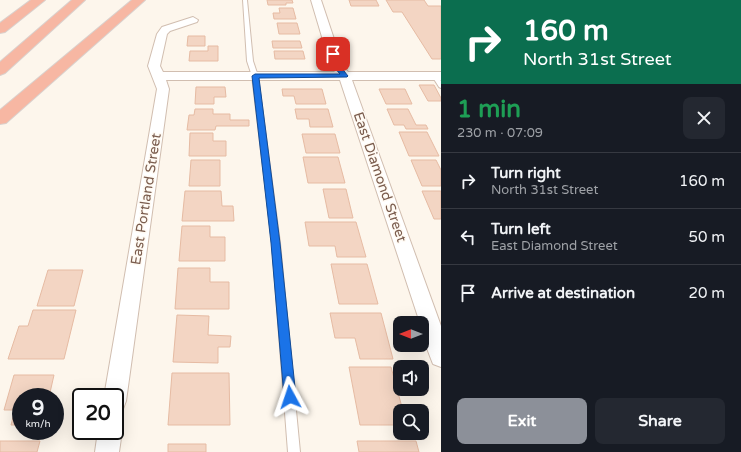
<!DOCTYPE html>
<meta charset="utf-8">
<style>
:root{--surface:#171b24;--page:#242831;--text:#f1f3f6;--muted:#9ea1a6;--line:#363941;--accent:#8c9099}
body{margin:0;font-family:"Varela Round",sans-serif;background:var(--page);color:var(--text);height:100vh;display:flex;flex-direction:column;font-size:15px;white-space:nowrap}
*{box-sizing:border-box;margin:0}
p{font-size:13px;color:var(--muted)}
.icon{flex:none;width:22px;height:22px;fill:none;stroke:currentColor;stroke-width:2;stroke-linecap:round;stroke-linejoin:round}
.map{position:relative;flex:1;overflow:hidden}
.drawer{display:flex;flex-direction:column;background:var(--surface);width:300px}
.drawer>*{flex:none}
.guide{background:#0b6e4f;color:#fff;overflow:hidden}
.needle{width:26px;rotate:270deg}
.buttons{position:absolute;left:393px;top:316px;display:grid;gap:8px}
.buttons a{display:grid;place-items:center;width:36px;height:36px;border-radius:8px;background:var(--surface);box-shadow:0 4px 16px #0002;font-size:20px}
.speed{position:absolute;left:12px;top:388px;display:flex;gap:8px;font-size:20px;font-weight:700;text-align:center}
.speed>*{display:grid;place-content:center;width:52px;height:52px;border-radius:50%;background:var(--surface);box-shadow:0 4px 16px #0002;line-height:1}
.speed small{font-size:10px;font-weight:400}
.speed .limit{border:2px solid #111;border-radius:6px;background:#fff;color:#111}
.pin{position:absolute;display:grid;place-items:center;width:34px;height:34px;color:#fff;margin:-17px;border-radius:8px;box-shadow:0 2px 6px #0006}
.me{position:absolute;width:44px;margin:-22px;rotate:355deg;stroke-linejoin:round;filter:drop-shadow(0 0 3px #0008)}
.turn{display:flex;align-items:center;gap:14px;height:84px;padding:0 16px;font-size:18px}
.turn .icon{width:52px;height:52px;stroke-width:2.5}
.turn b{display:block;font-size:28px;line-height:34px}
.round{display:grid;place-items:center;flex:none;width:42px;height:42px;border-radius:8px;background:var(--page)}
.overview{display:flex;align-items:center;justify-content:space-between;height:68px;padding:0 16px}
h1{font-size:24px;font-weight:700;line-height:30px;color:#1e9e55}
.button{display:flex;gap:8px;margin-top:auto;padding:8px 16px}
.button a{flex:1;height:46px;border-radius:8px;background:var(--accent);color:#fff;font-size:16px;font-weight:700;line-height:46px;text-align:center}
.button a+a{background:var(--page);color:var(--text)}
ul{padding:0;list-style:none}
li{display:flex;align-items:center;gap:12px;height:56px;padding:0 16px;border-top:1px solid var(--line)}
li div{flex:1}
li b{display:block;font-size:15px}
li em{font-style:normal}
main{display:flex;flex:1;min-height:0}
.map>svg:first-child{display:block}
</style>
<main>
<div class="map">
<svg width="441" height="452" viewBox="0 0 441 452">
<rect width="100%" height="100%" fill="#fdf6ec"/>
<!-- building -->
<path fill="#f3d5c3" stroke="#e6bba3" d="M267,0H292L293,3H286V5H268Z
M349,0H376L379,6H351Z
M386,0H424L428,6H441V59H432L402,12H393Z
M279,8H293L296,19H274L273,13H280Z
M277,23H297L300,34H279Z
M188,36H205V46H187Z
M272,41H300L302,48H273Z
M208,46H218V61H189L190,51H208Z
M274,51H303L305,59H275Z
M419,85H434L441,98V101H428Z
M196,87H225L226,97H214V104H195Z
M282,89H322L326,104H296L294,96H283Z
M379,89H405L412,104H386Z
M195,109H213V114H230V120H249V126H216L215,130H187L189,115H194Z
M295,109H328L333,127H310L309,119H297Z
M387,109H408L416,125H426L428,129H406L404,125H394Z
M399,132H427L439,156H409Z
M190,133H213V141H226V156H189Z
M302,134H335L340,153H306Z
M303,157H338L345,183H308Z
M191,160H220V186H189Z
M411,160H436L441,170V186H422Z
M323,189H346L353,218H329Z
M185,191H221L222,206H233L234,221H182Z
M422,191H441V219H434Z
M305,222H356L366,257H337L335,246H309Z
M182,226H210V237H225V261H179Z
M331,264H367L378,304H339Z
M178,268H210V282H229V309H175Z
M48,270H83L74,306H37Z
M33,310H76L64,359H8L19,326H28Z
M330,313H381L393,359H360L355,338H335Z
M177,315L209,316L208,335L231,336L230,347H218V363L173,362Z
M349,367H391L403,411H400V425H360Z
M172,373H229L230,425H168Z
M14,375H54L49,397H21V425H11L15,410H4Z
M0,441H40L37,452H0Z
M357,441H416L419,452H359Z
M168,444H206V452H168Z"/>
<g fill="none" stroke-linecap="round" stroke-linejoin="round">
<!-- lane casing -->
<g stroke="#d1beb0" stroke-width="2">
<path id="lane" d="M243,0H247L253,61L258,76L280,243L300,452H288L272,243L252,76L247,61Z
M433,75L438,76L441,81V88L439,87L432,76Z"/>
</g>
<!-- street casing -->
<g stroke="#d1beb0" stroke-width="2">
<path id="street" d="M311,0H321L343,66L348,72H441V80H352L441,326V367L433,364C428,351 422,337 422,323H420L340,80H166L169,89L126,401L123,409L115,412V397H104L157,89L148,66L157,34L162,27L193,17L198,20L197,22L170,31L167,34L160,66L163,72H335L331,67Z
M115,421L118,423L122,431L119,452H95L98,431H115Z"/>
</g>
<!-- highway casing -->
<g stroke="#dad1cd" stroke-width="2">
<path id="highway" d="M31,0H45L5,32L0,33V23Z
M72,0H85L5,73L0,75V62Z
M132,0H145L6,123L0,124V110Z"/>
</g>
<!-- lane -->
<use href="#lane" fill="#fff" fill-rule="evenodd"/>
<!-- street -->
<use href="#street" fill="#fff" fill-rule="evenodd"/>
<!-- highway -->
<use href="#highway" fill="#f7b7a3" fill-rule="evenodd"/>
</g>
<!-- route -->
<path fill="#1a73e8" stroke="#114b97" d="M331,52L336,54L340,66L348,76L347,77L259,78L280,243L296,397L294,401L290,403L285,401L284,397L271,243L252,76L255,74H340L334,67Z"/>
<g text-anchor="middle" dominant-baseline="central" stroke-width="3" stroke-linejoin="round" paint-order="stroke">
<!-- street labels -->
<g font-size="14" fill="#7a5c4d" stroke="#fffaf3">
<text transform="translate(380 177) rotate(71)">East Diamond Street</text>
<text transform="translate(146 199) rotate(-81)">East Portland Street</text>
</g>
</g>
</svg>
<div class="buttons">
<a><svg class="needle" viewBox="-14 -14 28 28"><path d="M0-13l5 13h-10z" fill="#e53935"/><path d="M0 13l5-13h-10z" fill="#9ea1a6"/></svg></a>
<a><svg class="icon" aria-label="sound" viewBox="0 0 24 24"><path d="M4 9h4l5-4v14l-5-4H4zM17 9q2 3 0 6"/></svg></a>
<a><svg class="icon" aria-label="search" viewBox="0 0 24 24"><circle cx="10" cy="10" r="6"/><path d="M15 15l6 6"/></svg></a>
</div>
<div class="speed"><div>9<small>km/h</small></div><div class="limit">20</div></div>
<div class="pin" style="left:333px;top:54px;background:#d93025"><svg class="icon" aria-label="arrive" viewBox="0 0 24 24"><path d="M6 21V4h12l-3 4 3 4H6"/></svg></div>
<svg class="me" style="left:290px;top:397px" viewBox="-20 -20 40 40"><path d="M0-17L14 15 0 8-14 15z" fill="#1a73e8" stroke="#fff" stroke-width="4"/></svg>
</div>
<section class="drawer">
<div class="guide">
<div class="turn"><svg class="icon" aria-label="right" viewBox="0 0 24 24"><path d="M7 20v-9h11M14 6l5 5-5 5"/></svg><div><b>160 m</b>North 31st Street</div></div>
</div>
<div class="overview"><div><h1>1 min</h1><p>230 m · 07:09</p></div><a class="round"><svg class="icon" aria-label="close" viewBox="0 0 24 24"><path d="M6 6l12 12M18 6L6 18"/></svg></a></div>
<ul>
<li><svg class="icon" aria-label="right" viewBox="0 0 24 24"><path d="M7 20v-9h11M14 6l5 5-5 5"/></svg><div><b>Turn right</b><p>North 31st Street</p></div><em>160 m</em></li>
<li><svg class="icon" aria-label="left" viewBox="0 0 24 24"><path d="M17 20v-9H6M10 6l-5 5 5 5"/></svg><div><b>Turn left</b><p>East Diamond Street</p></div><em>50 m</em></li>
<li><svg class="icon" aria-label="arrive" viewBox="0 0 24 24"><path d="M6 21V4h12l-3 4 3 4H6"/></svg><div><b>Arrive at destination</b></div><em>20 m</em></li>
</ul>
<div class="button"><a>Exit</a><a>Share</a></div>
</section>
</main>
